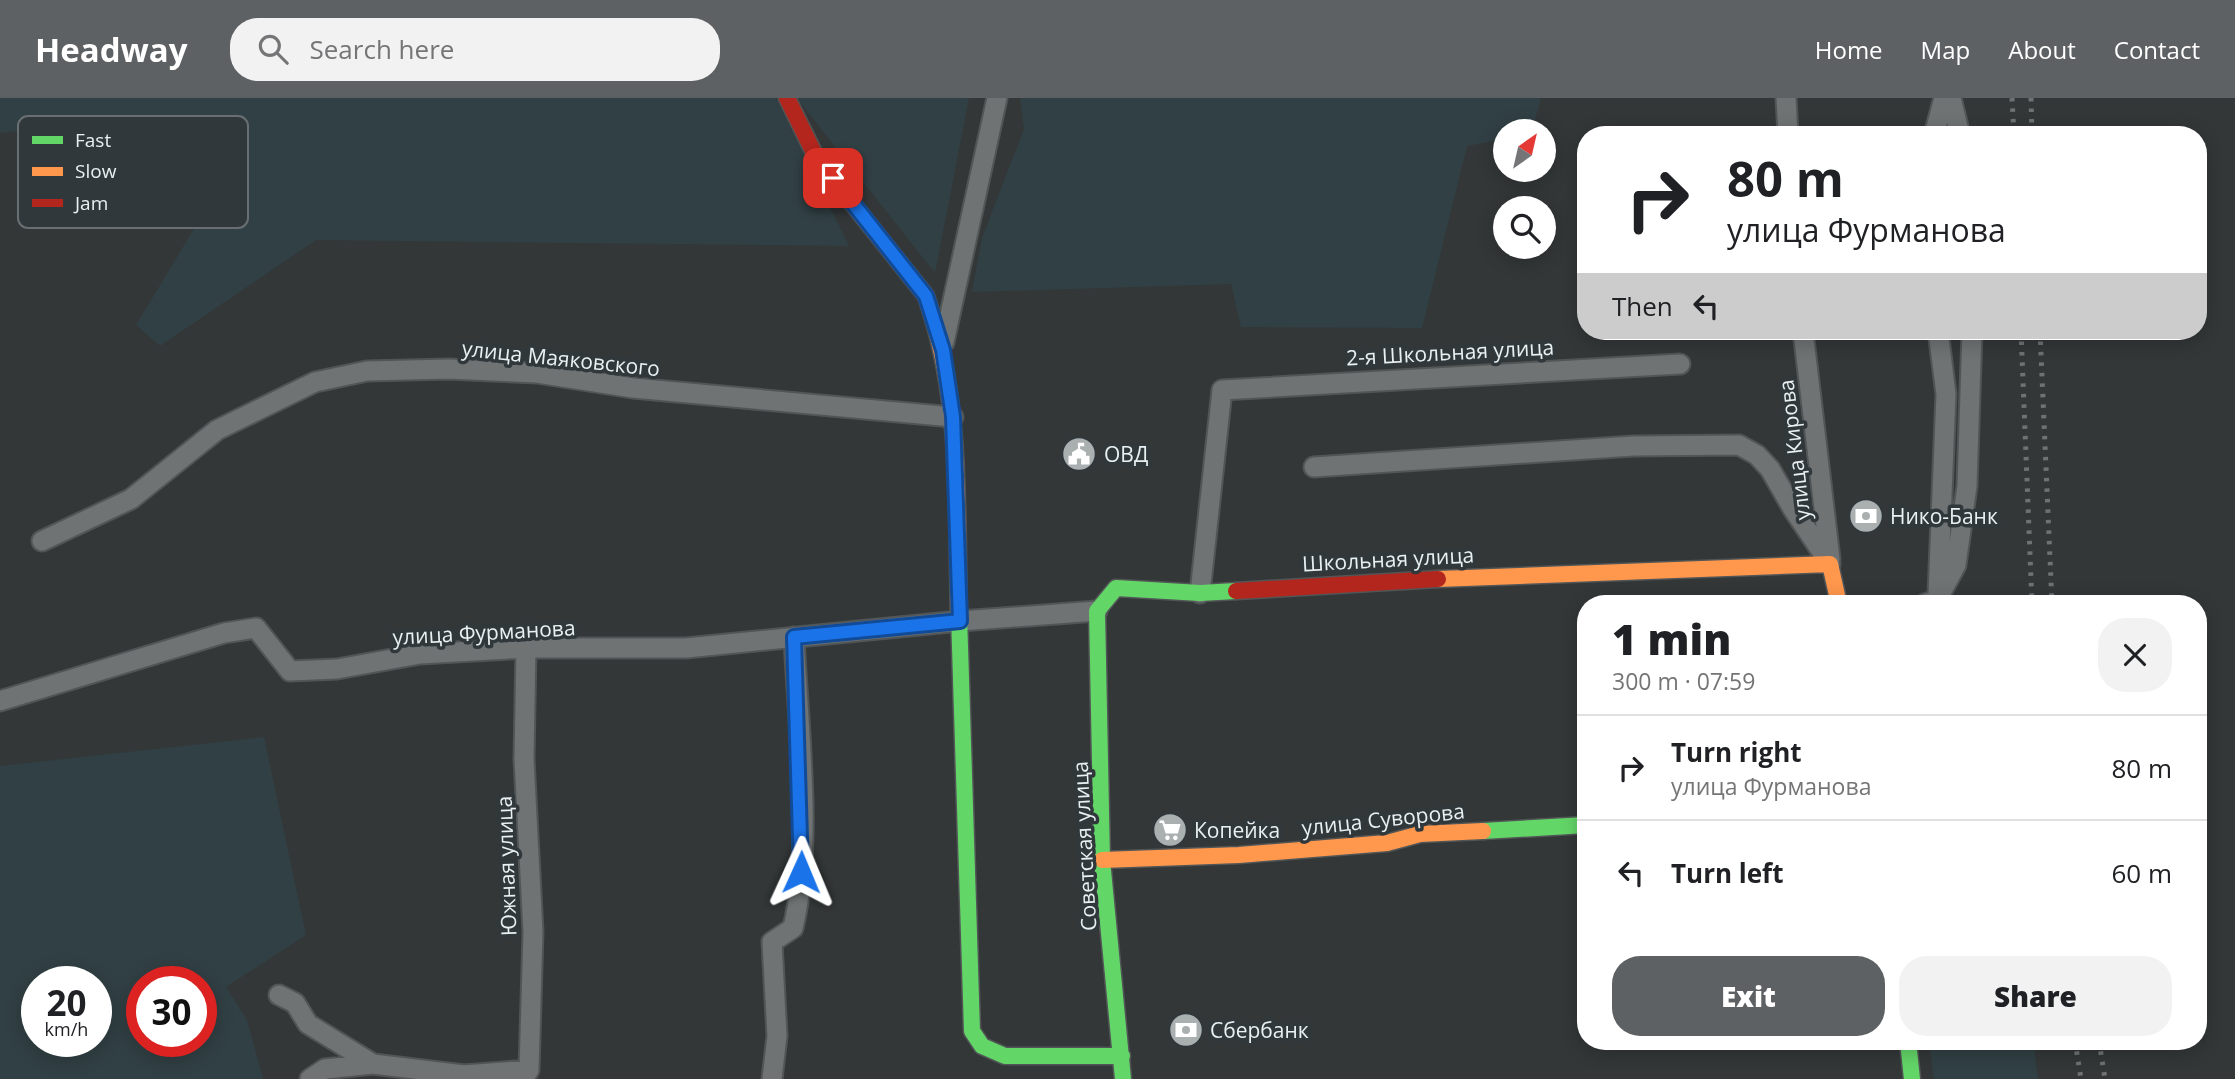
<!DOCTYPE html>
<meta charset="utf-8">
<style>
:root{--surface:#fff;--page:#f2f2f2;--text:#202124;--muted:#757577;--line:#e0e0e0;--accent:#5e6163}
body{margin:0;font-family:"Open Sans",sans-serif;background:var(--page);color:var(--text);height:100vh;display:flex;flex-direction:column;font-size:26px;white-space:nowrap}
*{box-sizing:border-box;margin:0}
p{font-size:23px;color:var(--muted)}
.icon{flex:none;width:38px;height:38px;fill:none;stroke:currentColor;stroke-width:2;stroke-linecap:round;stroke-linejoin:round}
.map{position:relative;flex:1;overflow:hidden}
.sheet{position:absolute;left:1577px;top:497px;width:630px;height:455px;display:flex;flex-direction:column;background:var(--surface);border-radius:28px;box-shadow:0 4px 18px #0003}
.sheet>*{flex:none}
.hud{position:absolute;left:1577px;top:28px;width:630px;height:214px;border-radius:28px;box-shadow:0 4px 18px #0003;background:#fff;color:var(--text);overflow:hidden}
.needle{width:46px;rotate:34deg}
.buttons{position:absolute;left:1493px;top:21px;display:grid;gap:14px}
.buttons a{display:grid;place-items:center;width:63px;height:63px;border-radius:50%;background:var(--surface);box-shadow:0 4px 18px #0003;font-size:35px}
.speed{position:absolute;left:21px;top:868px;display:flex;gap:14px;font-size:35px;font-weight:700;text-align:center}
.speed>*{display:grid;place-content:center;width:91px;height:91px;border-radius:50%;background:var(--surface);box-shadow:0 4px 18px #0003;line-height:1}
.speed small{font-size:18px;font-weight:400}
.speed .limit{border:10px solid #d22;background:#fff;color:#111}
.pin{position:absolute;display:grid;place-items:center;width:60px;height:60px;color:#fff;margin:-30px;border-radius:14px;box-shadow:0 4px 10px #0006}
.me{position:absolute;width:77px;margin:-38px;rotate:1deg;stroke-linejoin:round;filter:drop-shadow(0 0 5px #0008)}
.turn{display:flex;align-items:center;gap:24px;height:147px;padding:0 35px;font-size:32px}
.turn .icon{width:91px;height:91px;stroke-width:2.5}
.turn b{display:block;font-size:49px;line-height:60px}
.then{display:flex;align-items:center;height:66px;padding:0 35px;background:#0003;gap:14px;font-size:26px}
.round{display:grid;place-items:center;flex:none;width:74px;height:74px;border-radius:28px;background:var(--page)}
.summary{display:flex;align-items:center;justify-content:space-between;height:119px;padding:0 35px}
h1{font-size:42px;font-weight:800;line-height:52px}
.button{display:flex;gap:14px;margin-top:auto;padding:14px 35px}
.button a{flex:1;height:80px;border-radius:28px;background:var(--accent);color:#fff;font-size:28px;font-weight:800;line-height:80px;text-align:center}
.button a+a{background:var(--page);color:var(--text)}
ul{padding:0;list-style:none}
li{display:flex;align-items:center;gap:21px;height:105px;padding:0 35px;border-top:2px solid var(--line)}
li div{flex:1}
li b{display:block;font-size:26px}
li em{font-style:normal}
header{display:flex;align-items:center;gap:42px;box-sizing:border-box;height:98px;padding:0 35px;background:var(--accent);color:#fff}
header strong{font-size:33px}
nav{display:flex;gap:38px;margin-inline-start:auto;font-size:24px}
.search{width:490px;height:63px;background:var(--page);display:flex;align-items:center;gap:18px;box-sizing:border-box;padding:0 24px;border-radius:28px;color:var(--muted);font-size:26px}
.map>svg:first-child{display:block}
</style>
<header>
<strong>Headway</strong>
<div class="search"><svg class="icon" aria-label="search" viewBox="0 0 24 24"><circle cx="10" cy="10" r="6"/><path d="M15 15l6 6"/></svg>Search here</div>
<nav><a>Home</a><a>Map</a><a>About</a><a>Contact</a></nav>
</header>
<div class="map">
<svg width="2235" height="981" viewBox="0 0 2235 981">
<rect width="100%" height="100%" fill="#333738"/>
<!-- built -->
<path fill="#314044" fill-rule="evenodd" d="M0,0H776L849,148L316,142L160,248L136,227L195,129L153,17L0,35Z
M798,0H969L935,175L799,3Z
M1020,0H1541L1532,33H1505V41L1467,48L1422,230L1241,229L1231,186L972,194L982,140L1024,31Z
M264,639L306,837L226,889L247,922L263,981H0V668ZM37,884H96V943H37ZM142,884H201V943H142Z
M1929,943H2033L2038,981H1934Z"/>
<g fill="none" stroke-linecap="round" stroke-linejoin="round">
<!-- street casing -->
<g stroke="#515556" stroke-width="23">
<path id="street" d="M1786,0L1788,37
M1951,0L1960,37
M1934,37L1944,0
M1803,233L1830,461
M944,244L997,0
M1314,369L1633,348L1739,347L1757,357L1770,371L1793,411L1830,466
M42,443L131,401L217,332L315,284L367,273L448,271L537,275L633,290L953,319
M1200,495L1222,292L1680,266
M1938,497L1946,296L1938,233
M1925,506L1937,502L1956,467L1967,388L1972,233
M0,603L224,535L256,530L290,573L337,571L420,556L526,550H686L960,523L1097,513
M279,897L295,905L308,926L373,966L464,977L529,972
M310,981L325,971L373,966
M523,981L529,972L533,834L524,661L526,550
M772,981L777,938L772,844L793,830C813,747 798,627 794,539"/>
</g>
<!-- fast casing -->
<g stroke="#515556" stroke-width="19">
<path id="fast" d="M959,517L972,933L982,948L1005,958H1122
M1483,733L1586,727
M1908,943L1912,981
M1123,981L1102,762L1097,513L1116,490L1200,495L1236,493"/>
</g>
<!-- slow casing -->
<g stroke="#515556" stroke-width="19">
<path id="slow" d="M931,214C962,312 956,416 959,517
M1438,481L1830,466L1839,506
M1102,762L1239,757L1387,745L1420,736L1483,733"/>
</g>
<!-- jam casing -->
<g stroke="#515556" stroke-width="19">
<path id="jam" d="M787,0L817,61L926,198L931,214
M1236,493L1438,481"/>
</g>
<!-- street -->
<use href="#street" stroke="#6f7374" stroke-width="19"/>
<!-- fast -->
<use href="#fast" stroke="#63d668" stroke-width="16"/>
<!-- slow -->
<use href="#slow" stroke="#ff974d" stroke-width="16"/>
<!-- jam -->
<use href="#jam" stroke="#b3261e" stroke-width="16"/>
<!-- rail -->
<path stroke="#6e7273" stroke-width="5" stroke-dasharray="3.5 7" stroke-linecap="butt" d="M2012,0L2014,37
M2031,0L2032,37
M2021,233L2032,506
M2040,233L2052,506
M2075,943L2081,981
M2099,943L2105,981"/>
</g>
<g fill="none" stroke-linecap="round" stroke-linejoin="round">
<!-- route casing -->
<g stroke="#114b97" stroke-width="18">
<path id="route" d="M801,774L794,539L960,523L953,319L943,252L926,198L833,80"/>
</g>
<!-- route -->
<use href="#route" stroke="#1a73e8" stroke-width="12"/>
</g>
<!-- icons -->
<defs>
<g id="civic-disc" transform="scale(1.75)"><circle r="9.5" fill="#aaafb0" stroke="#30383b"/><path d="M-.6-6.5H3V-4.5H.6V-3L4-1V1h2V6H-6V1h2V-1L-.6-3ZM-1.2 2.5V6h2.4V2.5Z" fill="#fff"/></g>
<g id="bank-disc" transform="scale(1.75)"><circle r="9.5" fill="#aaafb0" stroke="#30383b"/><path d="M-6-4H6V4H-6ZM0-2.3a2.3 2.3 0 1 0 0 4.6a2.3 2.3 0 1 0 0-4.6Z" fill="#fff"/></g>
<g id="supermarket-disc" transform="scale(1.75)"><circle r="9.5" fill="#aaafb0" stroke="#30383b"/><path d="M-6-5.5h2.5l.6 2H6L4.5 2H-2.5L-4.4-4H-6ZM-1.5 3.2a1.3 1.3 0 1 0 .1 0ZM3 3.2a1.3 1.3 0 1 0 .1 0Z" fill="#fff"/></g>
</defs>
<g fill-rule="evenodd">
<use href="#civic-disc" x="1079" y="356"/>
<use href="#bank-disc" x="1866" y="418"/>
<use href="#supermarket-disc" x="1170" y="732"/>
<use href="#bank-disc" x="1186" y="932"/>
</g>
<g text-anchor="middle" dominant-baseline="central" stroke-width="7" stroke-linejoin="round" paint-order="stroke">
<!-- street labels -->
<g font-size="21" fill="#eaeff1" stroke="#30383b">
<text transform="translate(1450 254) rotate(-3)">2-я Школьная улица</text>
<text transform="translate(561 260) rotate(6)">улица Маяковского</text>
<text transform="translate(1794 352) rotate(-97)">улица Кирова</text>
<text transform="translate(1388 461) rotate(-3)">Школьная улица</text>
<text transform="translate(484 534) rotate(-3)">улица Фурманова</text>
<text transform="translate(1383 721) rotate(-6)">улица Суворова</text>
<text transform="translate(1084 748) rotate(-93)">Советская улица</text>
<text transform="translate(506 768) rotate(-92)">Южная улица</text>
</g>
<!-- poi labels -->
<g font-size="21" fill="#eaeff1" stroke="#30383b" text-anchor="start">
<text x="1104" y="356">ОВД</text>
<text x="1890" y="418">Нико-Банк</text>
<text x="1194" y="732">Копейка</text>
<text x="1210" y="932">Сбербанк</text>
</g>
</g>
<!-- legend -->
<rect x="18" y="18" width="230" height="112" rx="10" fill="#30383b" stroke="#686f72" stroke-width="2"/>
<rect x="32" y="38" width="31" height="8" fill="#63d668"/>
<rect x="32" y="69" width="31" height="9" fill="#ff974d"/>
<rect x="32" y="101" width="31" height="8" fill="#b3261e"/>
<g font-size="19" fill="#eaeff1">
<text x="75" y="49">Fast</text>
<text x="75" y="80">Slow</text>
<text x="75" y="112">Jam</text>
</g>
</svg>
<div class="buttons">
<a><svg class="needle" viewBox="-14 -14 28 28"><path d="M0-13l5 13h-10z" fill="#e53935"/><path d="M0 13l5-13h-10z" fill="#757577"/></svg></a>
<a><svg class="icon" aria-label="search" viewBox="0 0 24 24"><circle cx="10" cy="10" r="6"/><path d="M15 15l6 6"/></svg></a>
</div>
<div class="speed"><div>20<small>km/h</small></div><div class="limit">30</div></div>
<div class="pin" style="left:833px;top:80px;background:#d93025"><svg class="icon" aria-label="arrive" viewBox="0 0 24 24"><path d="M6 21V4h12l-3 4 3 4H6"/></svg></div>
<svg class="me" style="left:801px;top:774px" viewBox="-20 -20 40 40"><path d="M0-17L14 15 0 8-14 15z" fill="#1a73e8" stroke="#fff" stroke-width="4"/></svg>
<div class="hud">
<div class="turn"><svg class="icon" aria-label="right" viewBox="0 0 24 24"><path d="M7 20v-9h11M14 6l5 5-5 5"/></svg><div><b>80 m</b>улица Фурманова</div></div>
<div class="then">Then<svg class="icon" aria-label="left" viewBox="0 0 24 24"><path d="M17 20v-9H6M10 6l-5 5 5 5"/></svg></div>
</div>
<section class="sheet">
<div class="summary"><div><h1>1 min</h1><p>300 m · 07:59</p></div><a class="round"><svg class="icon" aria-label="close" viewBox="0 0 24 24"><path d="M6 6l12 12M18 6L6 18"/></svg></a></div>
<ul>
<li><svg class="icon" aria-label="right" viewBox="0 0 24 24"><path d="M7 20v-9h11M14 6l5 5-5 5"/></svg><div><b>Turn right</b><p>улица Фурманова</p></div><em>80 m</em></li>
<li><svg class="icon" aria-label="left" viewBox="0 0 24 24"><path d="M17 20v-9H6M10 6l-5 5 5 5"/></svg><div><b>Turn left</b></div><em>60 m</em></li>
</ul>
<div class="button"><a>Exit</a><a>Share</a></div>
</section>
</div>
